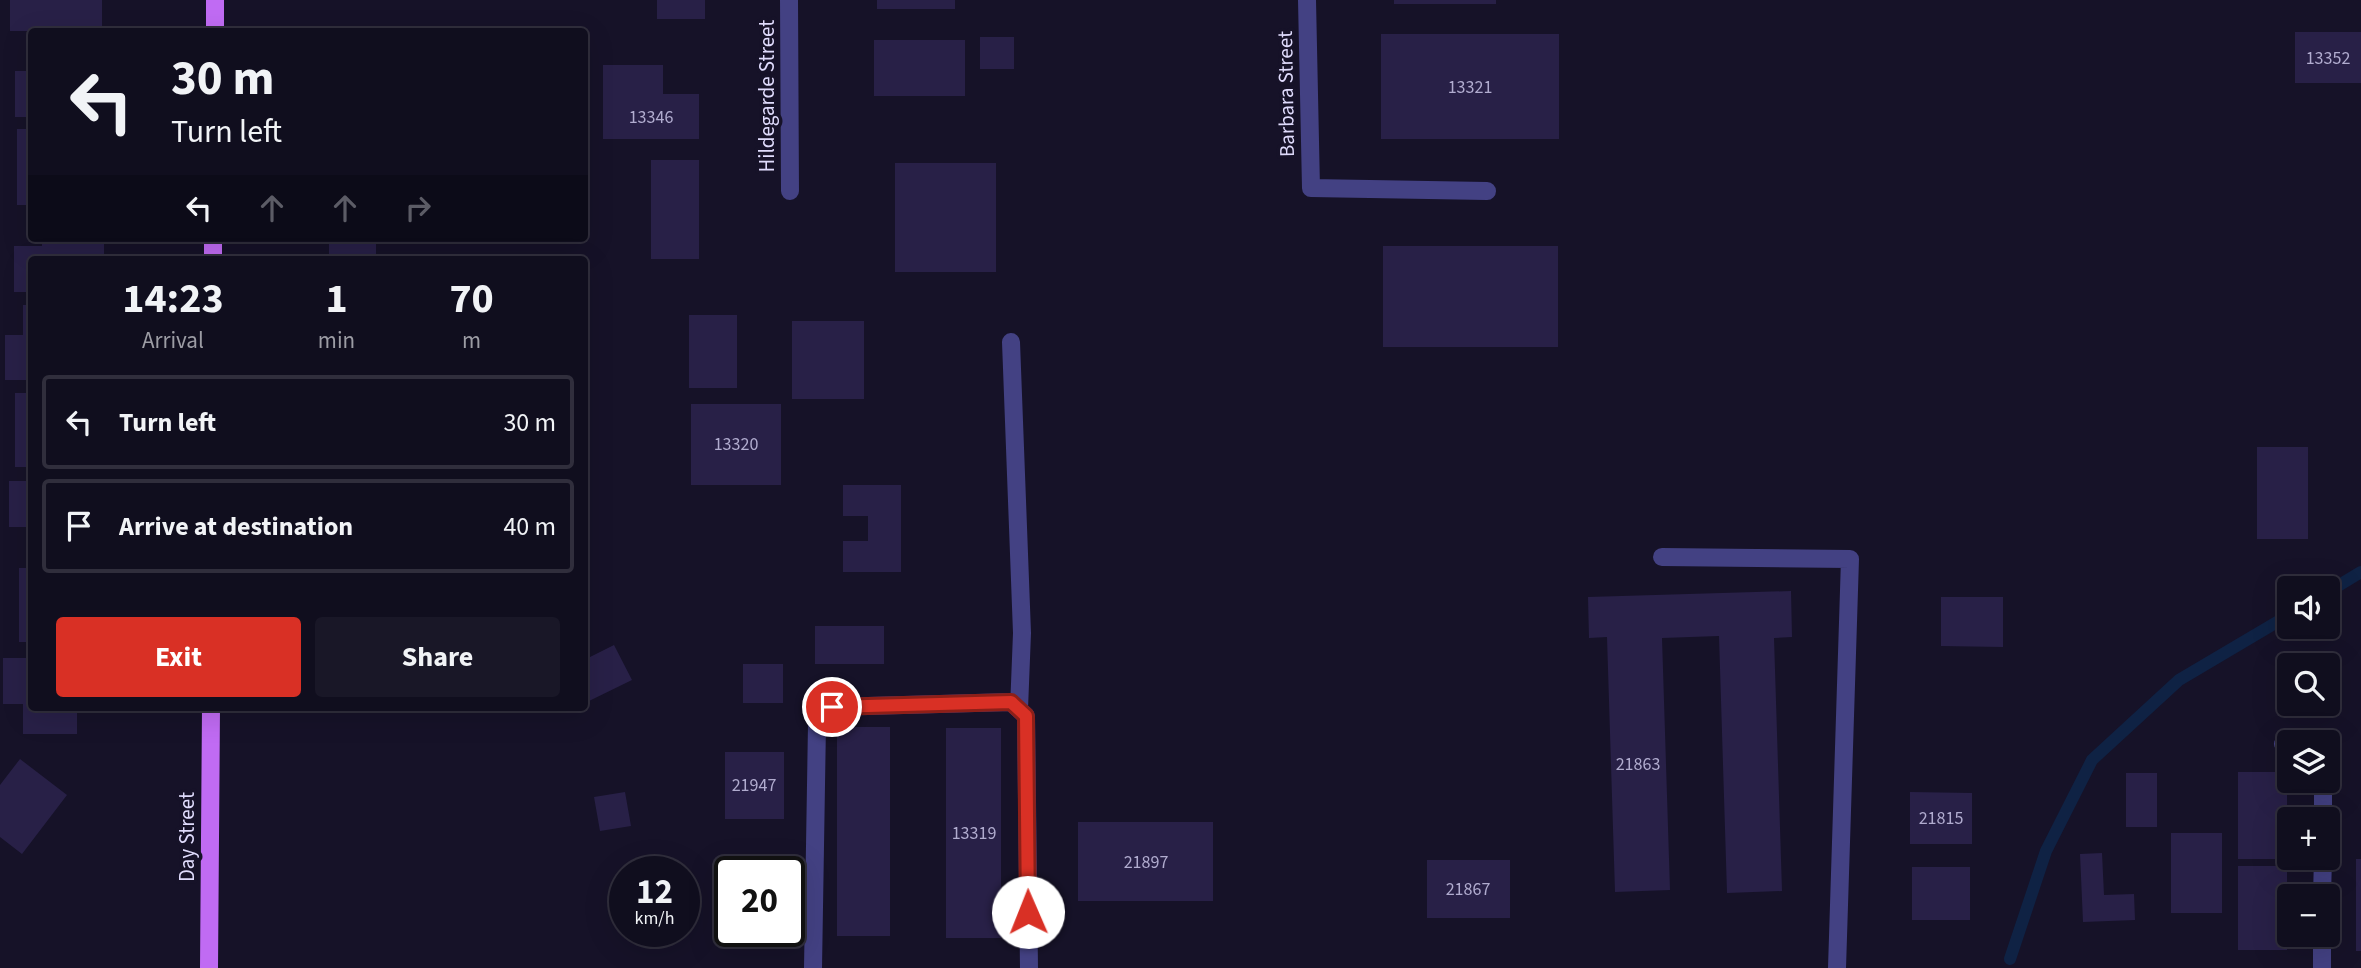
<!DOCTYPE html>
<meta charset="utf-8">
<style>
:root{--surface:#100e1e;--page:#191727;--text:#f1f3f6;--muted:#9c9ca4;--line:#302e3c;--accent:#d93025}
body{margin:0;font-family:"Source Sans 3",sans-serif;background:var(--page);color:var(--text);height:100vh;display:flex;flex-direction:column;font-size:26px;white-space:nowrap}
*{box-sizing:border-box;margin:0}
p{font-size:23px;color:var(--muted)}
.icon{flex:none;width:38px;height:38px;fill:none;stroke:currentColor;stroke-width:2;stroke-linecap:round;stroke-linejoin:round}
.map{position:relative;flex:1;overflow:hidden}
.panel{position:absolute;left:28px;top:256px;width:560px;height:455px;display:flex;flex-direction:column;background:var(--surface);border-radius:7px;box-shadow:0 7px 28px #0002,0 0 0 2px var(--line)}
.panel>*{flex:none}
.guide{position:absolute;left:28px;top:28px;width:560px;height:214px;border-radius:7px;box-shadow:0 7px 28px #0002,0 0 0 2px var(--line);background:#100e1e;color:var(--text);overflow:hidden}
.tools{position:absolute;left:2277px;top:576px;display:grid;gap:14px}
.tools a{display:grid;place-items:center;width:63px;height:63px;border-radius:7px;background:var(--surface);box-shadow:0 7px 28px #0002,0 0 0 2px var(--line);font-size:35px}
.speed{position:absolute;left:609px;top:856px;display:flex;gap:14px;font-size:35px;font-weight:700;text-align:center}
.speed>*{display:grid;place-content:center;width:91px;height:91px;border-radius:50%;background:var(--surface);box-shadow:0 7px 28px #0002,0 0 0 2px var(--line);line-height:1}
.speed small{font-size:18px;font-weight:400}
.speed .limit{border:4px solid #111;border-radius:10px;background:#fff;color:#111}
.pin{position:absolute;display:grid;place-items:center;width:60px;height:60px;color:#fff;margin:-30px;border:4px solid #fff;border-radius:50%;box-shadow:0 2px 7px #0007}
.me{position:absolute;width:77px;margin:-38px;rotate:359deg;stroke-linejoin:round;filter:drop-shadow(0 0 5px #0008)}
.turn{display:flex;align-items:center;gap:24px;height:147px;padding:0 28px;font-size:32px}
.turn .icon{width:91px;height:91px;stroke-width:2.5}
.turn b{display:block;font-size:49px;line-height:60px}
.lanes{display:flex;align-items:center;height:66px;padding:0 28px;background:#0003;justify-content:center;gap:35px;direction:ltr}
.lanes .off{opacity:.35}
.eta{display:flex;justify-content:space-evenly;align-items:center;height:119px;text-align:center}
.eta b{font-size:42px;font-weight:700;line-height:49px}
.cta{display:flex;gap:14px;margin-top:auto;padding:14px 28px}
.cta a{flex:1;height:80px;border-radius:7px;background:var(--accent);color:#fff;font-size:28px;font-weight:700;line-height:80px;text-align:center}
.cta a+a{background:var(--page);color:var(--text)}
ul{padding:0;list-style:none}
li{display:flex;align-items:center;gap:21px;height:94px;margin:0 14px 10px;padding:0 14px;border:4px solid var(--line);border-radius:7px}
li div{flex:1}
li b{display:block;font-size:26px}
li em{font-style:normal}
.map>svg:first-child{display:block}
</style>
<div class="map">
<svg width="2361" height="968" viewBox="0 0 2361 968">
<rect width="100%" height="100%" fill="#161228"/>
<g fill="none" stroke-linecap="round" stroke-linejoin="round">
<!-- stream -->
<path stroke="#0f2244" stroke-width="12" d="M2328,592L2361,572
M2010,959L2046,851L2092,760L2179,680L2289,615"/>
</g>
<!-- building -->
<path fill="#282047" d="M10,0H102V31H10Z
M657,0H705V19H657Z
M877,0H955V9H877Z
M1394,0H1496V4H1394Z
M2295,32H2361V83H2295Z
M1381,34H1559V139H1381Z
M980,37H1014V69H980Z
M874,40H965V96H874Z
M603,65H663V94H699V139H603Z
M15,71H32V117H15Z
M17,129H32V205H17Z
M651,160H699V259H651Z
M895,163H996V272H895Z
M42,238H104V256H92V259H32V292H14V246H42Z
M329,238H376V259H329Z
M1383,246H1558V347H1383Z
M23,305H32V380H5V335H23Z
M689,315H737V388H689Z
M792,321H864V399H792Z
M15,393H32V467H15Z
M691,404H781V485H691Z
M2257,447H2308V539H2257Z
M9,481H32V527H9Z
M843,485H901V572H843V541H868V516H843Z
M19,568H32V642H19Z
M1791,591L1792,637L1774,638L1782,891L1727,893L1719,636L1662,638L1670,890L1615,892L1607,637L1589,638L1588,597Z
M1941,597H2003V647L1941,646Z
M815,626H884V664H815Z
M614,645L632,680L589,701L584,693V660Z
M3,658H32V707H77V734H23V704H3Z
M743,664H783V703H743Z
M837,727H890V936H837Z
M946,728H1001V938H946Z
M725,752H784V819H725Z
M20,759L67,795L22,854L0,837V785Z
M2238,772H2287V859H2238Z
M2126,773H2157V827H2126Z
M625,792L631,826L600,831L594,797Z
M1910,792L1972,793V844H1910Z
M1078,822H1213V901H1078Z
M2171,833H2222V913H2171Z
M2102,853L2104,895L2134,894L2135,920L2083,922L2080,854Z
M2356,859H2361V951H2356Z
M1427,860H1510V918H1427Z
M2238,866H2287V950H2238Z
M1912,867H1970V920H1912Z"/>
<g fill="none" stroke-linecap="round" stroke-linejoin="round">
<!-- minor -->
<path stroke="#434183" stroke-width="18" d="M789,0L790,191
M1307,0L1311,188L1487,191
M1011,342L1022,633L1019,709
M1662,557L1850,559L1837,968
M2283,744H2289
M2323,819V780
M2322,896L2323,858
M813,968L817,724L832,707L1011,702L1026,716L1029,968
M2322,968V934"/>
<!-- major -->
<path stroke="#c06bf3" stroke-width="18" d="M215,32V0
M213,259V238
M209,968L211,707"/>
</g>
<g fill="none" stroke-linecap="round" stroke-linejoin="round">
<!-- route casing -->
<g stroke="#8d1f18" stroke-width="18">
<path id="route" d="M832,707L1011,702L1026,716L1028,912"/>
</g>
<!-- route -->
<use href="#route" stroke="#d93025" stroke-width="12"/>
</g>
<g text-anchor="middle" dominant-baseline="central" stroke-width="7" stroke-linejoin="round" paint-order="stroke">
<!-- number labels -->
<g font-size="18" fill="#b1accf">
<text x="2328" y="58">13352</text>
<text x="1470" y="87">13321</text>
<text x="651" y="117">13346</text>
<text x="736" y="444">13320</text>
<text x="1638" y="764">21863</text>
<text x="754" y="785">21947</text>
<text x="1941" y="818">21815</text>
<text x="974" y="833">13319</text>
<text x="1146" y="862">21897</text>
<text x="1468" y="889">21867</text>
</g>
<!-- street labels -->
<g font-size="21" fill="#dfdbfc" stroke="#161228">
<text transform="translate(1286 94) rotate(-91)">Barbara Street</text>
<text transform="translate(767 96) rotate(-90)">Hildegarde Street</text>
<text transform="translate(187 837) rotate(-90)">Day Street</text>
</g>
</g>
</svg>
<div class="tools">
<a><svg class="icon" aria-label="sound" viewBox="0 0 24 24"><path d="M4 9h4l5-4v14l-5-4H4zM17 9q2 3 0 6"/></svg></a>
<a><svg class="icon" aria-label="search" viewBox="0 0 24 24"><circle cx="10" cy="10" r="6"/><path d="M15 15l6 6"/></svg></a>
<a><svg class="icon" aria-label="layers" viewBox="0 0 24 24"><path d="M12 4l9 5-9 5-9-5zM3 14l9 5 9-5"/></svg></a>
<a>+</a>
<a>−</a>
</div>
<div class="speed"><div>12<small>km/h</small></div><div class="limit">20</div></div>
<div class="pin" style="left:832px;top:707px;background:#d93025"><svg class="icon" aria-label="arrive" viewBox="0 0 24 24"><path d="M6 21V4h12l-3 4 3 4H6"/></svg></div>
<svg class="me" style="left:1028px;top:912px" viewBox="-20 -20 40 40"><circle r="19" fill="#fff"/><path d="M0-13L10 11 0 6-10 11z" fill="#d93025"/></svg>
<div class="guide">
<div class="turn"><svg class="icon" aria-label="left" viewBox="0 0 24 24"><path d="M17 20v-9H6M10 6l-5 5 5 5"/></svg><div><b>30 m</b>Turn left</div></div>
<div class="lanes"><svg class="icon" aria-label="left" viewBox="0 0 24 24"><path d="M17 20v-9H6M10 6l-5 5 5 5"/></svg><svg class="icon off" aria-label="ahead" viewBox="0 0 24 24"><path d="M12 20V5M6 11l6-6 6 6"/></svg><svg class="icon off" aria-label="ahead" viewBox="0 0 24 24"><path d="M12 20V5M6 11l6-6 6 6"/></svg><svg class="icon off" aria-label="right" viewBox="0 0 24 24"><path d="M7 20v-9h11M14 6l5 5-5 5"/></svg></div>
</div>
<section class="panel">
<div class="eta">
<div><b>14:23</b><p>Arrival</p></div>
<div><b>1</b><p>min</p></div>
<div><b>70</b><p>m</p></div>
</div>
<ul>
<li><svg class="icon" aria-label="left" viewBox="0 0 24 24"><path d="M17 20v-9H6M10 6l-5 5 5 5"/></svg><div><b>Turn left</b></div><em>30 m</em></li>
<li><svg class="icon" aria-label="arrive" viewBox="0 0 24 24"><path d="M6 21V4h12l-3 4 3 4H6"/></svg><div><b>Arrive at destination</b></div><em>40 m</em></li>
</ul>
<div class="cta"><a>Exit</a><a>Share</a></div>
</section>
</div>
